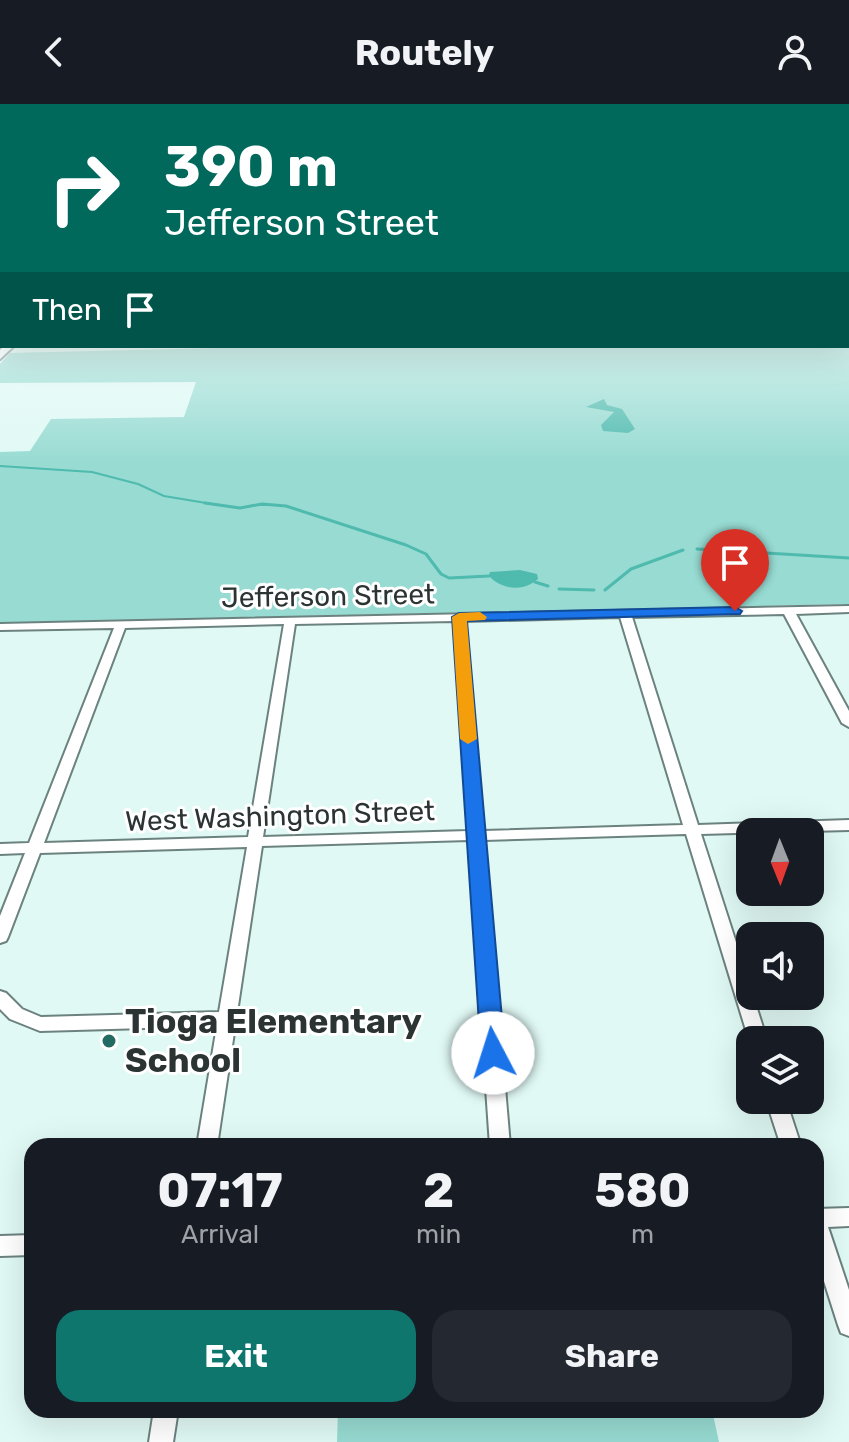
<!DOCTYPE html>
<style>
:root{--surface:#171b24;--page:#242831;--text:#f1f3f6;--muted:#9ea1a6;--accent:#0f766e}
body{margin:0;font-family:Rubik,sans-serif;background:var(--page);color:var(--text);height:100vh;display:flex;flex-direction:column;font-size:30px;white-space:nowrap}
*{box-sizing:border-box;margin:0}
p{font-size:26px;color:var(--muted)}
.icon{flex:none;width:44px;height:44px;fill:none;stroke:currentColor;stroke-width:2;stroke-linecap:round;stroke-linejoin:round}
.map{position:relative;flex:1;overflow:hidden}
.sheet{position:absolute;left:24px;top:1034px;width:800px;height:280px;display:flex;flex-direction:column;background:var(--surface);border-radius:24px;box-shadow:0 8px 32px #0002}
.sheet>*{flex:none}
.hud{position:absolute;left:0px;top:0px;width:850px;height:244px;box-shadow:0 8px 32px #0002;background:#00695c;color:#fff;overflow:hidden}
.needle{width:52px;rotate:179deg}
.fabs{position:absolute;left:736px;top:714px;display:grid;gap:16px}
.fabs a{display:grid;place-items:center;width:88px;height:88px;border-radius:16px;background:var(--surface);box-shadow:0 8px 32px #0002;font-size:40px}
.pin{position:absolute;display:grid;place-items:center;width:68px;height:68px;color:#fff;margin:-82px -34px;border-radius:50% 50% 50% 0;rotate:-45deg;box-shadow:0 0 8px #0007}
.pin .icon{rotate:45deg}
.me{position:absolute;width:88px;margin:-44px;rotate:355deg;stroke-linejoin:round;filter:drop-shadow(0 0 6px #0008)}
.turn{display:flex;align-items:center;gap:28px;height:168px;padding:0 32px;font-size:36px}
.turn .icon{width:104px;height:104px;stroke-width:2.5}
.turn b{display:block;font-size:56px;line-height:68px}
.then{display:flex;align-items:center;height:76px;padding:0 32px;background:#0003;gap:16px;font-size:30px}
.eta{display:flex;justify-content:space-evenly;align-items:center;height:136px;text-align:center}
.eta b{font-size:48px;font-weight:700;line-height:56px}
.cta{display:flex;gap:16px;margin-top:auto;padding:16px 32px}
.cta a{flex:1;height:92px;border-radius:24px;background:var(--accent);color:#fff;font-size:32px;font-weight:700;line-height:92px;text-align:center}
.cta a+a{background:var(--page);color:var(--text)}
header{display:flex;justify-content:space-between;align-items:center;height:104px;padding:0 32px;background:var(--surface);font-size:36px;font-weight:700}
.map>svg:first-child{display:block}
</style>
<header><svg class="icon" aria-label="back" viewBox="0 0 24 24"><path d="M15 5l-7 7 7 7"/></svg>Routely<svg class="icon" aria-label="person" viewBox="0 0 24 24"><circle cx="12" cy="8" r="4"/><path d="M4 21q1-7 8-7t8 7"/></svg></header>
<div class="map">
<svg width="849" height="1338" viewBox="0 0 849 1338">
<rect width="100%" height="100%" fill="#e0f9f5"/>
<!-- green -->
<path fill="#97dbd2" d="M849,174V500L0,519V348L30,347L51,315L184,313L196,278L0,279V260L10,249L292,242H848Z
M338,1306H712L719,1338H337Z"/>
<!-- water -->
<path fill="#4fbaae" d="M604,295L607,301L622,305L635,325L628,329L603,327L601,321L614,308L586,303Z
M520,466L537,470L538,475C524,488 502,486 489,472L490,468Z"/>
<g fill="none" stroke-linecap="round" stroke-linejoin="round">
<!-- stream-far1 -->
<path stroke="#4fbaae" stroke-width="2" d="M0,362L92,368L138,380L164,392L218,401
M259,401H268"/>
<!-- stream -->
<path stroke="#4fbaae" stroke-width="3" d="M205,399L240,404L262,400L286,402L406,441L426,450L441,470L449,474L489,472
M697,445L849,454
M535,478L548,482
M559,485L594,486
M605,486L631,465L683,446"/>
<!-- minor casing -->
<g stroke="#6c827f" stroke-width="4">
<path id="minor" d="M0,191H2V195H0Z
M849,502V508L796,510L849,607V623L842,619L784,510L632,513L698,721L849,716V726L701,730L750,882V892H753L767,936H750V938L749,936L686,730L484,736L510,1042H490L469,736L262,742L217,1042H197L217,922L40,927L10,915L0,905V887L6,889L22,905L41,913L219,908L247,743L40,749L8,833L6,837L0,839V812L25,749L0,750V740L29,739L114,524L0,526V520ZM620,513L683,721L483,727L465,517ZM454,517L468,727L263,733L295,520ZM284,520L248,733L44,739L125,524Z
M766,996H786L801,1042H781Z
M849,1104V1122L828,1123L849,1186V1232L841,1229L838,1221L816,1152V1105Z
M32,1131V1151L0,1152V1132Z
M154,1306H178L173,1338H149Z"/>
</g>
<!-- major casing -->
<g stroke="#6c827f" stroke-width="4">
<path id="major" d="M4,242H14L0,255V246Z"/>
</g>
<!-- minor -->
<use href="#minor" fill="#fff" fill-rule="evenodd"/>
<!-- major -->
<use href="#major" fill="#fff" fill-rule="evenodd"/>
</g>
<!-- sky -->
<linearGradient id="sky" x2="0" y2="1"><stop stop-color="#6bb6d1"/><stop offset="0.48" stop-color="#f1fcfa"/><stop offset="1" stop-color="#f1fcfa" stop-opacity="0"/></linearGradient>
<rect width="849" height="361" fill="url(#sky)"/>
<!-- route -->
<path fill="#1a73e8" stroke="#114b97" stroke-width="2" d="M735,503L742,507L740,510L467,517L505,949L501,956H484L481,949L452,513L459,509Z"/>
<!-- slow -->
<path fill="#f59e0b" d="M480,508L487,513L485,516L467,517L477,635L468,640L460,635L452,513L459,509Z"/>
<!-- markers -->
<circle fill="#216b63" stroke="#fff" stroke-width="3" cx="109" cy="937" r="8"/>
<g text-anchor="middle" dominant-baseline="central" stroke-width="6" stroke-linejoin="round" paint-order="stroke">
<!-- street labels -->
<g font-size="28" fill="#2b3433" stroke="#fff">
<text transform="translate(328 492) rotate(-1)">Jefferson Street</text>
<text transform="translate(280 712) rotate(-2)">West Washington Street</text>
</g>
<!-- near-poi labels -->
<g font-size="34" font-weight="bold" fill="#2b3433" stroke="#fff" text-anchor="start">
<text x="125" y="917">Tioga Elementary<tspan x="125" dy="39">School</tspan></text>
</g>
</g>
</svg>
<div class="fabs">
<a><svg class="needle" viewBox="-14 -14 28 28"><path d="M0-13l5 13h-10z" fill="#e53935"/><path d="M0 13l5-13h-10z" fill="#9ea1a6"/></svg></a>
<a><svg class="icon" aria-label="sound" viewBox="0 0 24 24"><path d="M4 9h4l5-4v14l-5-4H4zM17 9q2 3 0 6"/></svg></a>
<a><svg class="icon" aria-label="layers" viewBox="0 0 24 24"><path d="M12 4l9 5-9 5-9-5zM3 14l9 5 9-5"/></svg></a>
</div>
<div class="pin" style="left:735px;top:507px;background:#d93025"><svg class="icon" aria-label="arrive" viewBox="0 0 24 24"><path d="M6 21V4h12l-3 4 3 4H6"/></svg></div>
<svg class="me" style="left:493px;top:949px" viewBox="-20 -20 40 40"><circle r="19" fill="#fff"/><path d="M0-13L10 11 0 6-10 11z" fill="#1a73e8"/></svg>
<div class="hud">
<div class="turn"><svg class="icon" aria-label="right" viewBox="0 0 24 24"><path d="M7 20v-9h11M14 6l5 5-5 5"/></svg><div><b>390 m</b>Jefferson Street</div></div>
<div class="then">Then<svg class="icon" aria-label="arrive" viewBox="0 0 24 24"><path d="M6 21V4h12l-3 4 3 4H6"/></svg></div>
</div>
<section class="sheet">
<div class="eta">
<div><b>07:17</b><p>Arrival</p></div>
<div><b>2</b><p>min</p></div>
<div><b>580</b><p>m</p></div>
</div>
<div class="cta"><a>Exit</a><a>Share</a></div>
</section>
</div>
